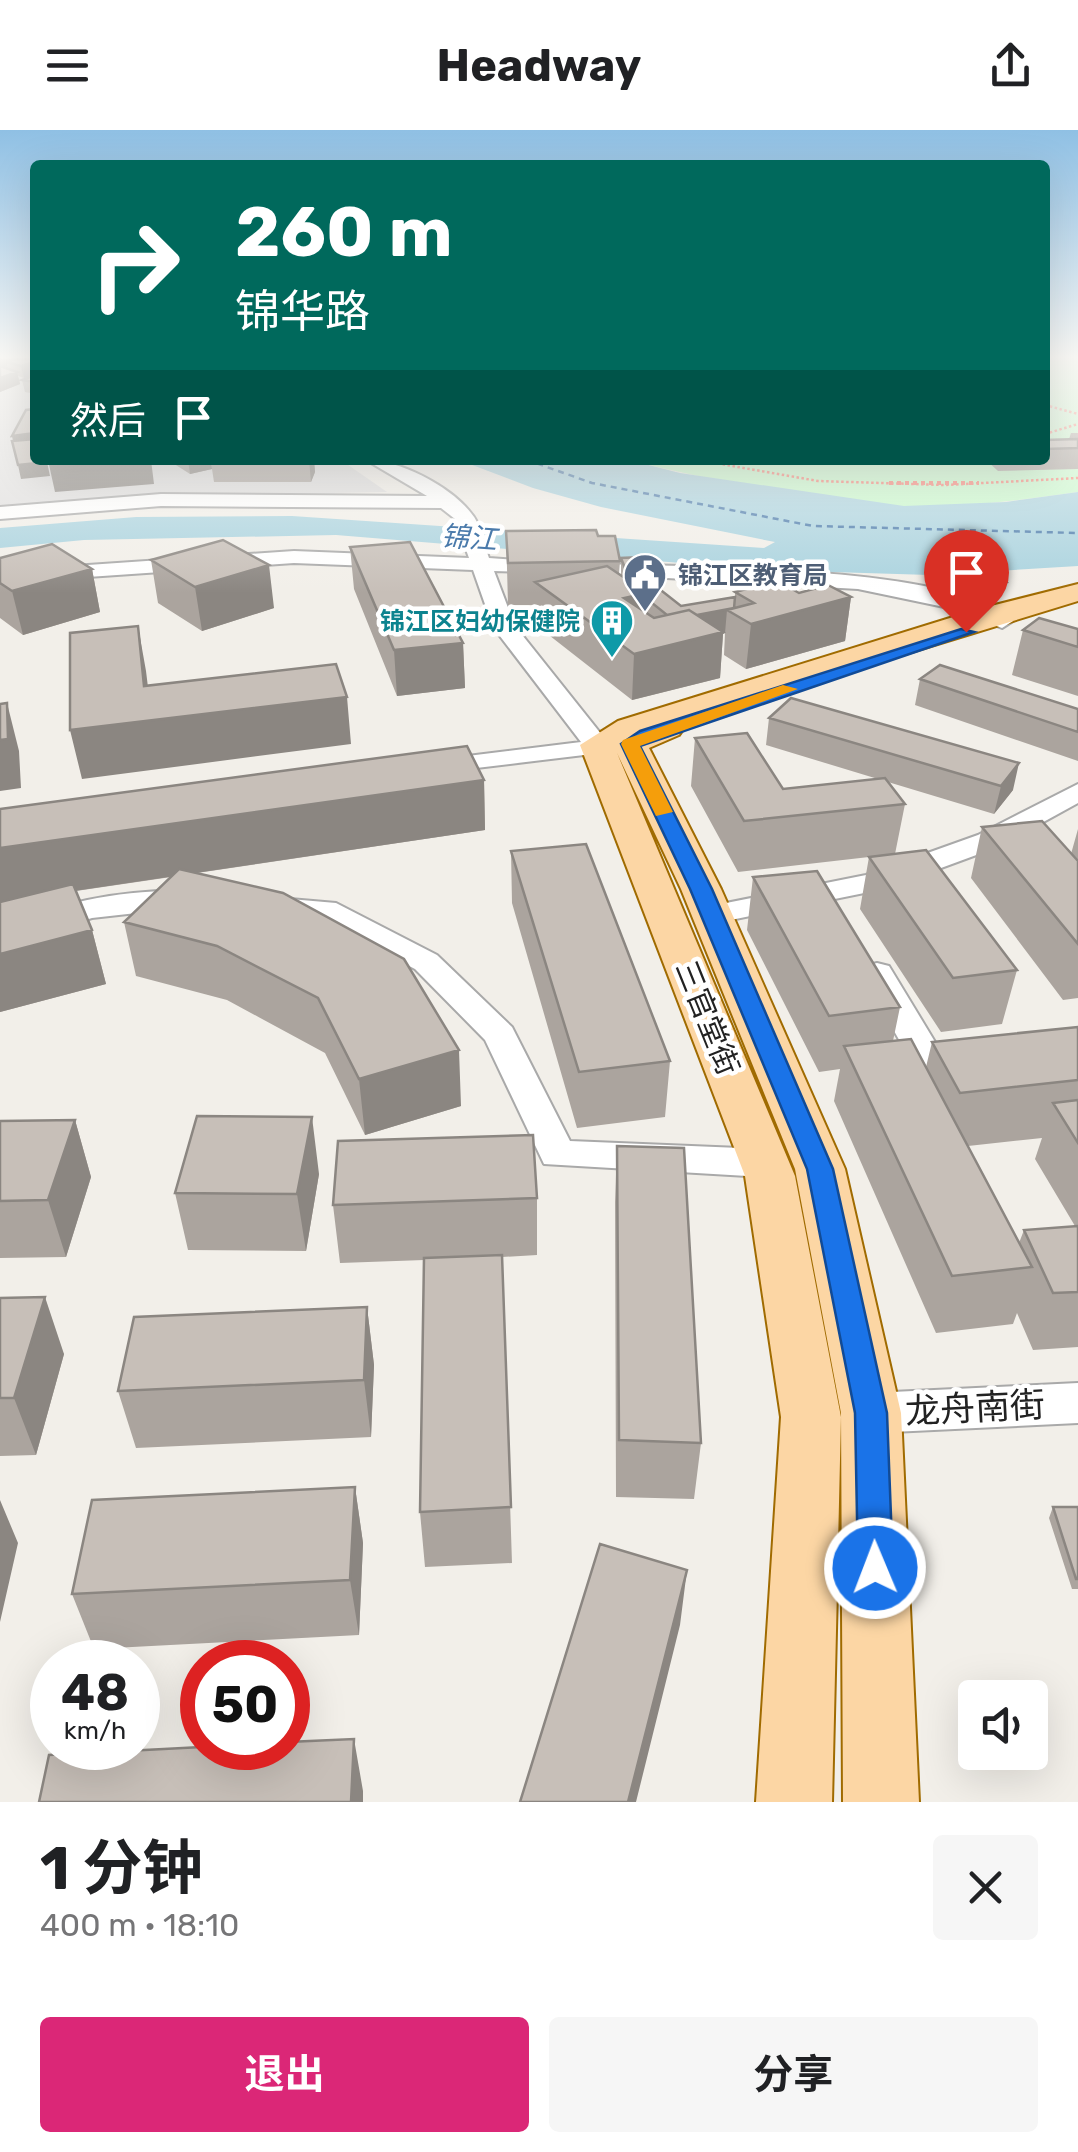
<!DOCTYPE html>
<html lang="zh">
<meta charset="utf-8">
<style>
:root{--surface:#fff;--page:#f6f6f6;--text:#202124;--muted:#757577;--accent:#db2777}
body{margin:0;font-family:Rubik,"Noto Sans SC",sans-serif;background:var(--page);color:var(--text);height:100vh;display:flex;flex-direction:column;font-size:38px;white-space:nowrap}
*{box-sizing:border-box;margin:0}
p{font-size:32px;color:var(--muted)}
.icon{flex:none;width:55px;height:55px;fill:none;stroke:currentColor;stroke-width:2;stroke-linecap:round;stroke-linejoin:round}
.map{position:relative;height:1672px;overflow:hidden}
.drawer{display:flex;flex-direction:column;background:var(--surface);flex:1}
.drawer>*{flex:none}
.top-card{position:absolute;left:30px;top:30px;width:1020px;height:305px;border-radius:10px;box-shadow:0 10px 40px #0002;background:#00695c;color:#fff;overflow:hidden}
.controls{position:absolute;left:958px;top:1550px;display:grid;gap:20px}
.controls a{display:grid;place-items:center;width:90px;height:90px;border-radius:10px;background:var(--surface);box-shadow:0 10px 40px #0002;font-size:50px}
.speed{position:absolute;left:30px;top:1510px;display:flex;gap:20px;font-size:50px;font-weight:700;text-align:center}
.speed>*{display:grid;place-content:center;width:130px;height:130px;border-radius:50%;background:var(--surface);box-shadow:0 10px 40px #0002;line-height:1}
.speed small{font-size:25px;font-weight:400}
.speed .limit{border:15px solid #d22;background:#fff;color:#111}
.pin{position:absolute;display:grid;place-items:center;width:85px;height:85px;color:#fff;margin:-102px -42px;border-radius:50% 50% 50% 0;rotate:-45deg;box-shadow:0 0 10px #0007}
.pin .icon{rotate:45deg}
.me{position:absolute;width:110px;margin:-55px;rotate:359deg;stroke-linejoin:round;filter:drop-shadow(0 0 8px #0008)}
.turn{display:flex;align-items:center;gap:35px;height:210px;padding:0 40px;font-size:45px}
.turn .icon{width:130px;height:130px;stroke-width:2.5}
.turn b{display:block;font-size:70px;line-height:85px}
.then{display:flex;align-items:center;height:95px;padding:0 40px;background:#0003;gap:20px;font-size:38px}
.round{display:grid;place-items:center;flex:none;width:105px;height:105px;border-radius:10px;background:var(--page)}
.summary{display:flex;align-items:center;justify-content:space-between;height:170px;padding:0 40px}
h1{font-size:60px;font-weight:700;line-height:75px}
.primary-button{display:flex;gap:20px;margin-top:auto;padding:20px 40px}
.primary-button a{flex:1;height:115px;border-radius:10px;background:var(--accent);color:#fff;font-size:40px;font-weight:700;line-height:115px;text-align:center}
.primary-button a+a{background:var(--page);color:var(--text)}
header{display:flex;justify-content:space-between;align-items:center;height:130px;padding:0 40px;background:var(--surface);font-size:45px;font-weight:700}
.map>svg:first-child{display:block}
</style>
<header><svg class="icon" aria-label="menu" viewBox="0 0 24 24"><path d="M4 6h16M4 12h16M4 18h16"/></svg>Headway<svg class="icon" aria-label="share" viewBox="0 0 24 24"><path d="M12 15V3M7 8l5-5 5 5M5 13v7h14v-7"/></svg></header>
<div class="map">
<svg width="1078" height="1672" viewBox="0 0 1078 1672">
<rect width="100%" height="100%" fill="#f2efe9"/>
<!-- residential -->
<path fill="#e0dfdf" d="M0,229H35V330H341L387,362L172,366L0,378Z"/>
<!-- park -->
<path fill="#c8facc" d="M1045,229H1078V362C1020,370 960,379 902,376C811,370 717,352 629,330H1045Z"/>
<!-- water -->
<path fill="#aad3df" d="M459,330H629L680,343L904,376L1006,372L1078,362V436L930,445L766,440L336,405L84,410L0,418V398L136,387L292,386L764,418L775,412L601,377L533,358Z"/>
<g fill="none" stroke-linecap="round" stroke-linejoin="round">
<!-- ferry -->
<path stroke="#4a7aab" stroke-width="2.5" stroke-dasharray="6 5" stroke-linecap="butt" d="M527,330L592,353L813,396L1078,403"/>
<!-- minor casing -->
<g stroke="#a9a9a9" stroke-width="4">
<path id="minor" d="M366,330C401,330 451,357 471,383C481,394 484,415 489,428L557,433L560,437L550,443L494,441L515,496L605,609H634L638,614L634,619L426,644L422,638L426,632L435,630L581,612L493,497L473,440L294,433L0,453V441L294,421L469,428L455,389L441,378L161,376L0,389V377L161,364L427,366Z
M603,434C684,437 961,435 1013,491L1002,498L949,478L858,459L596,444L593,440Z
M1078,654V673L998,717L884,759L711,794L696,785L711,776L866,745L978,705Z
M188,761L203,770L199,776L92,788L0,816V796C60,773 123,759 188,761Z
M267,767L336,773L437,825L512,897L570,1011L765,1019L779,1023L784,1033L779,1043L765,1047L544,1034L485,910L415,839L318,789L256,783L252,776Z
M877,833L889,836L952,940L967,943L972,952L967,961L943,967L930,964L861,843L865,836Z
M1078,1253V1293L871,1303L855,1297L848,1283L855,1269L871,1263Z"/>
</g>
<!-- major casing -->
<g stroke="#a06b00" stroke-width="4">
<path id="major" d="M1078,454V471L680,593L684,598L679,605L649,618L721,759L845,1039L901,1283L919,1672H843L841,1283L795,1039L681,759L617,623L795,1046L841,1287L832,1672H756L781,1287L745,1046L580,615L618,591L979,479Z"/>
</g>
<!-- path-far1 -->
<path stroke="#fa8072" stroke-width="2.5" stroke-dasharray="2.5 2.5" stroke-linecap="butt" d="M1045,275L1078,284
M1045,304L1078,294
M698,330L818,351L945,355L1078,348"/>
<!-- path -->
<path stroke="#fa8072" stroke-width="4" stroke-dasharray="4 4" stroke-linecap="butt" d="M889,353H979"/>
<!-- minor -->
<use href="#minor" fill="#fff" fill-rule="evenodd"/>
<!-- major -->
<use href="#major" fill="#fcd6a4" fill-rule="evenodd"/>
</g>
<!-- wall -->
<path fill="#aba49e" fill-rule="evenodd" d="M0,229H35V245L24,248L18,246L20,254L0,262Z
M35,245V264L25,262L22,250Z
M1071,303H1078V339L998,341L986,330H1045V310L1069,309Z
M168,330H314L315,342L311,352H214L212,339L190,344Z
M506,401L598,406L620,431L619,444L621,445V428L681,476L735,467V462L764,455L766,442L799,463L851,467L845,511L746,539L724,525L725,503L723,504L720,548L632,570L536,495V475H508Z
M350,417L463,513L465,558L397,566L354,459Z
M0,428L92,439L100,482L23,505L0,488Z
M151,430L274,478L202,501L158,473Z
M963,449L1006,452L1004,460L967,463L961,457Z
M1078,499V566L1012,545L1023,500Z
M920,549L1078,579V631L915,575Z
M769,588L1013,660L994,684L888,652L905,674L895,724L1017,840L1002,894L941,902L860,779L869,727L738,742L691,656L695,608L783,659L878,649L766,615Z
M484,650L485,700L197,743L461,976L365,1005L325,923L227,870L136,846L124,792L171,747L76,761L92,800L106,854L0,882V679Z
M982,697L1071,724L1078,699V868L1063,870L971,748Z
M511,721L670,931L665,987L577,998L512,773Z
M753,747L900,877L893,911L926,937L932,912L1078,897V1217L1033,1220L1017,1183L1013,1194L936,1203L834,971L840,939L819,942L747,800ZM1042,1008L1035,1029L1075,1096L1024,1100L1019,1113L968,1016Z
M75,990L91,1047L66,1127L0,1128V991Z
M617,1016L701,1313L694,1369L616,1367L615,1072Z
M319,1044L306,1121L188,1120L175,1063Z
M537,1068V1125L502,1127L512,1433L425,1437L420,1382L424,1130L340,1133L333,1075Z
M0,1168L64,1224L36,1325L0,1326Z
M367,1177L374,1235L371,1307L136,1318L118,1261Z
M355,1357L363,1413L359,1505L94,1519L72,1464Z
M1053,1377H1078V1459H1072L1049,1388Z"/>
<!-- shaded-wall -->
<path fill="#8b8681" d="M0,229H20L6,232L7,236L0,239Z
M35,232V245L24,248L21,236Z
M17,242L20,254L0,262V248Z
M35,303V317L15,320L12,306Z
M48,330H151L154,354L55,362Z
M188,330H210L212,339L190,344Z
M309,330H314L315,342L311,352Z
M47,332L50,346L21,349L18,335Z
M269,435L274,478L202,501L195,457Z
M92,439L100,482L23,505L12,461Z
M647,463L645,506L624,468Z
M851,467L845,511L746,539L751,494Z
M734,478L727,480L725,503L723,504L720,548L632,570L634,524L672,490Z
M138,496L146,541L152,590L347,567L351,614L82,649L70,600L144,556Z
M463,513L465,558L397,566L394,520Z
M7,573L19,621L21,658L0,661V610Z
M1019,633L1013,660L994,684L1001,656Z
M484,650L485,700L0,772V718Z
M92,800L106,854L0,882V824Z
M459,920L461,976L365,1005L359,949Z
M312,987L319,1044L306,1121L297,1064Z
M75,990L91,1047L66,1127L48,1070Z
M45,1167L64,1224L36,1325L14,1268Z
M367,1177L374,1235L371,1307L364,1250Z
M355,1357L363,1413L359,1505L350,1450Z
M0,1370L18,1413L0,1492Z
M687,1440L680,1495L636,1672H628Z
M354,1609L363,1661V1672H351Z"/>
<!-- building -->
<path fill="#c7bfb8" stroke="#8b8681" stroke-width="2.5" d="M16,229H35V232L21,236L6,232Z
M0,236L17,242L0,248Z
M35,245V252L22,250Z
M35,279V303L12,306L26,280Z
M35,309V330H46L47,332L18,335L12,311Z
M1078,309V318L1045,319V310Z
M596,400L598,406H615L620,431L508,433L506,401Z
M223,410L269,435L195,457L151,430Z
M410,412L463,513L394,520L350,417Z
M52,414L92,439L12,461L0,453V428Z
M642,427L653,454L681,476L735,467L734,478L697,485L689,480L667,485L647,469V463L630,451L621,428Z
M607,436L647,463L624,468L654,488L689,480L723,502L634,524L535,452Z
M787,441L796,461L778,451L771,453L766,442Z
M999,446L1006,452L969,455L963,449Z
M778,451L799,463L828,455L851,467L751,494L727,480L754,473L735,462Z
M1039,488L1078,499V517L1023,500Z
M138,496L144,556L336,534L347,567L70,600V503Z
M940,535L1078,579V602L920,549Z
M791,568L1019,633L1001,656L769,588Z
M7,573L8,609L0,610V574Z
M747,603L783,659L885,648L905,674L744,691L695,608Z
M467,616L484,650L0,718V679Z
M1042,691L1078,731V814L982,697Z
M586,714L670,931L579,942L511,721Z
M926,720L1017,840L953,848L869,727Z
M179,739L283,763L404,829L459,920L359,949L318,868L217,816L124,792Z
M817,741L900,877L829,886L753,747Z
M73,754L92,800L0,824V772Z
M1078,897V950L960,963L932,912Z
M911,909L1032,1137L952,1146L844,916Z
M1078,970V1013L1053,973Z
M197,986L312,987L297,1064L175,1063Z
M75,990L48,1070L0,1071V991Z
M533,1005L537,1068L333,1075L338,1011Z
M617,1016L684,1018L701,1313L619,1310Z
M1078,1096V1162L1053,1163L1024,1100Z
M502,1125L511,1377L420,1382L424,1128Z
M45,1167L14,1268H0V1168Z
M367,1177L364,1250L118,1261L134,1187Z
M355,1357L350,1450L72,1464L92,1370Z
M1053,1377H1078V1449H1076Z
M600,1414L687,1440L628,1672H520Z
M354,1609L351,1672H39L49,1625L202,1617L288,1618V1612Z"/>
<!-- sky -->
<linearGradient id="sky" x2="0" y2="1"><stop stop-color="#8fc0e4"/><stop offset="0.49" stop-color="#f9f8f5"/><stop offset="1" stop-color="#f9f8f5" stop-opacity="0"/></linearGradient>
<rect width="1078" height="463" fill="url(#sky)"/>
<!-- route -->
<path fill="#1a73e8" stroke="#114b97" stroke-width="2.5" d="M961,499L974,502L640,616L712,759L833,1039L887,1283L893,1438L888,1450L875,1455L863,1450L858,1438L855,1283L807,1039L690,759L621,614L640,601Z"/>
<!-- slow -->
<path fill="#f59e0b" d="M783,555L798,559L640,616L673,682L656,686L621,614L623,610Z"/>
<!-- icons -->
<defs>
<g id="civic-pin" transform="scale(2.25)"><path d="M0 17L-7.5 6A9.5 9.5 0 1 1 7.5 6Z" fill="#5c6f8a" stroke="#fff"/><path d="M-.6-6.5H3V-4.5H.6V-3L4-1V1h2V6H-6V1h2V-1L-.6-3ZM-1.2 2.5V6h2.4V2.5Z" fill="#fff"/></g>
<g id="building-pin" transform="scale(2.25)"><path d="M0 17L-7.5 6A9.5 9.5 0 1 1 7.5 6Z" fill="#0f9aa8" stroke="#fff"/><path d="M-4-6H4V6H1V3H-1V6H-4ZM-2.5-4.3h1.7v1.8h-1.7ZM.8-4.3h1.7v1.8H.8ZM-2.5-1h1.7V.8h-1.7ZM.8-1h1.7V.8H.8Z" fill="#fff"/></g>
</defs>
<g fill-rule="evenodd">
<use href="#civic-pin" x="645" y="445"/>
<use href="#building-pin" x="612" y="491"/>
</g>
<g text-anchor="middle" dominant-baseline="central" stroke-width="9" stroke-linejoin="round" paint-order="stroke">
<!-- far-service labels -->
<g font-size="25" font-weight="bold" fill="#4e5e75" stroke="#fff" text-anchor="start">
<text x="678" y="445">锦江区教育局</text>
</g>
<!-- far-culture labels -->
<g font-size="25" font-weight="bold" fill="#0d838f" stroke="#fff" text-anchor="end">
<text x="580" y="491">锦江区妇幼保健院</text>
</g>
<!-- far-water labels -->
<g font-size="28" font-style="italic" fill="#4a7aab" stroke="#fff">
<text transform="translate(469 408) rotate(4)">锦江</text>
</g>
<!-- street labels -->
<g font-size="30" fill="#222" stroke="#fff">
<text transform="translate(707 888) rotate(68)">三官堂街</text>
</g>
<!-- near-street labels -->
<g font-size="35" fill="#222" stroke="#fff">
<text transform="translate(975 1278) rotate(-3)">龙舟南街</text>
</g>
</g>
</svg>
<div class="controls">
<a><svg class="icon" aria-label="sound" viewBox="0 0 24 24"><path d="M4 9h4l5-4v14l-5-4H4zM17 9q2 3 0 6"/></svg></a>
</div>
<div class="speed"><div>48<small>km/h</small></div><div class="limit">50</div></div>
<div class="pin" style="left:966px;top:502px;background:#d93025"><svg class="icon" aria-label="arrive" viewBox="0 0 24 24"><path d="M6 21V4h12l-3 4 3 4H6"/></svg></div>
<svg class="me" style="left:875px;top:1438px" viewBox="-20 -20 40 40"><circle r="17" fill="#1a73e8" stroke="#fff" stroke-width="3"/><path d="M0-11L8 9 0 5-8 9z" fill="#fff"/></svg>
<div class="top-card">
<div class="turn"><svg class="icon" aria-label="right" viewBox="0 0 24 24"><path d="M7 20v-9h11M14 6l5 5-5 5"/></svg><div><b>260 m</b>锦华路</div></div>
<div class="then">然后<svg class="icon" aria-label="arrive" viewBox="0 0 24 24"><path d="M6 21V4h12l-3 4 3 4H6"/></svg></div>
</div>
</div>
<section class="drawer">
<div class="summary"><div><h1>1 分钟</h1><p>400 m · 18:10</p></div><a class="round"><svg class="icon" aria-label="close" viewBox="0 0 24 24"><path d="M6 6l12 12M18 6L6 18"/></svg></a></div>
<div class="primary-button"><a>退出</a><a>分享</a></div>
</section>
